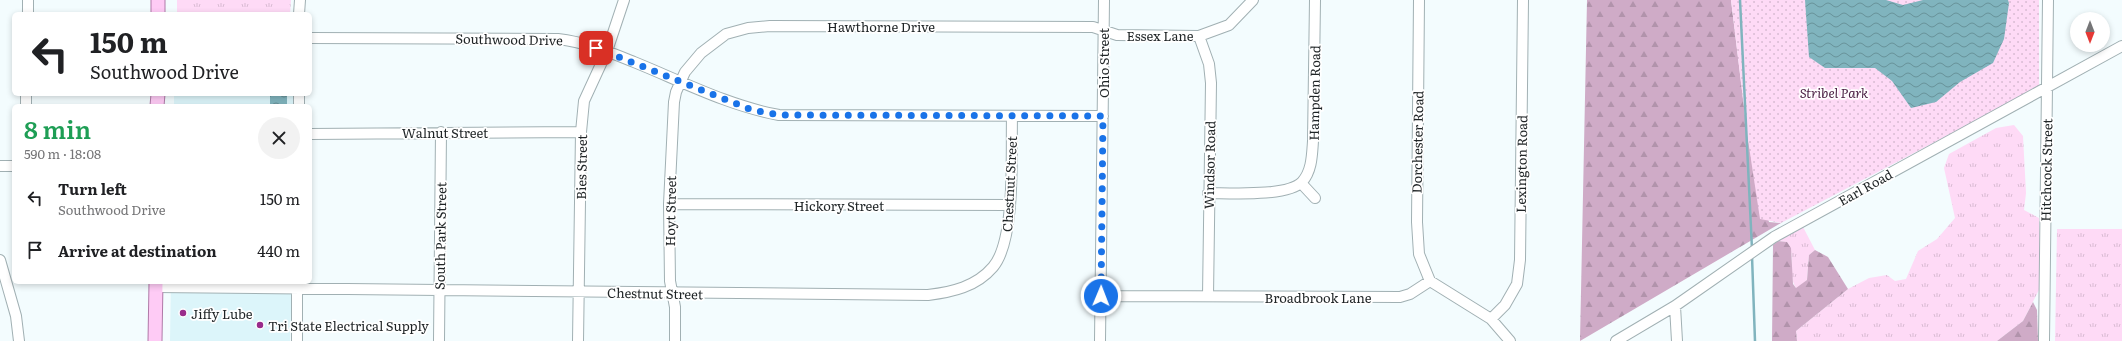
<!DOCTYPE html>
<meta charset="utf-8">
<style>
:root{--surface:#fff;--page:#f2f2f2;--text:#202124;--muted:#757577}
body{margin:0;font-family:Literata,serif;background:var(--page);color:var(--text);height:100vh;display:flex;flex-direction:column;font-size:15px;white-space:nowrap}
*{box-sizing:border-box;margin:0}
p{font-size:13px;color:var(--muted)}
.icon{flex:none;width:22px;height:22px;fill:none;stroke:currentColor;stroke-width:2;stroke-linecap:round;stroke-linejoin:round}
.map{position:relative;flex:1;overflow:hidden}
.drawer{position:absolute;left:12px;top:104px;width:300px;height:180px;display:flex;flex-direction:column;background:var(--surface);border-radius:6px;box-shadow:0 2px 6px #0003}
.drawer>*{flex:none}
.hud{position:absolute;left:12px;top:12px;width:300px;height:84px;border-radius:6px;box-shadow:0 2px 6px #0003;background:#fff;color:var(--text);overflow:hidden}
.needle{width:26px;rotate:180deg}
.buttons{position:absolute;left:2070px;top:12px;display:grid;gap:8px}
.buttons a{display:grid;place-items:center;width:40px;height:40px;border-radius:50%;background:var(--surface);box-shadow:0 2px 6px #0003;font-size:20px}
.pin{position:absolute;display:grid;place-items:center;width:34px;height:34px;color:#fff;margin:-17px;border-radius:8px;box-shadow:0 2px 6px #0006}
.me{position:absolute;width:44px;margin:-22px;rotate:1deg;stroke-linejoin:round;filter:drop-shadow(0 0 3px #0008)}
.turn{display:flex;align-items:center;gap:14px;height:84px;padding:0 12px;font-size:18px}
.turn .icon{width:52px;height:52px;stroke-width:2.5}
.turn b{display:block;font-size:28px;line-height:34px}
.round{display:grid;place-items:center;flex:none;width:42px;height:42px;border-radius:21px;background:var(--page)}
.headline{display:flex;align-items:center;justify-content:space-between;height:68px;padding:0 12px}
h1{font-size:24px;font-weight:600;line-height:30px;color:#1e9e55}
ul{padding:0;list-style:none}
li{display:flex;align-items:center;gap:12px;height:52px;padding:0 12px}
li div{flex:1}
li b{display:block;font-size:15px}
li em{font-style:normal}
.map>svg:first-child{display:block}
</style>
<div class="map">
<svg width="2122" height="341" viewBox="0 0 2122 341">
<defs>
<pattern id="grass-tufts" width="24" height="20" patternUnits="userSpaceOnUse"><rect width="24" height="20" fill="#fedaf6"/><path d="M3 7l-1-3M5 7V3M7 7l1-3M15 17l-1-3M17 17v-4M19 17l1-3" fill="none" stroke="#d9bbd3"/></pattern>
<pattern id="forest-firs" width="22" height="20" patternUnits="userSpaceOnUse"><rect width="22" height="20" fill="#cfabc7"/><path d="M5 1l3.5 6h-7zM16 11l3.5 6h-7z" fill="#b193ab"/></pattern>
<pattern id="park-dots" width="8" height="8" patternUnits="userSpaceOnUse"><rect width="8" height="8" fill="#fedaf6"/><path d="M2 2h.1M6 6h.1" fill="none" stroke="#d9bbd3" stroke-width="1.8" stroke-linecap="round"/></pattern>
<pattern id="water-waves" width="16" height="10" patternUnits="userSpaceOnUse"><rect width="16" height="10" fill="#80b4be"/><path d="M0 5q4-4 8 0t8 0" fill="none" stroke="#68929a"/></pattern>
</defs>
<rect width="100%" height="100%" fill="#f3fcfe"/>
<!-- built -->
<path fill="#dcf5fa" d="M174,94H293V106H174Z
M171,282H292L290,341H170Z"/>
<!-- grass -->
<path fill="url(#grass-tufts)" d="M177,0H291L290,14H177Z
M2014,125L2023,136L2026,193L2024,210L2039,218L2041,286L2023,321L1997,341H1797L1796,331L1848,289L1869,278L1887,275L1895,281L1906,279L1918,251L1937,239L1955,218L1944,168L1949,154L1996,128Z
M1802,225L1815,250L1809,255L1807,280L1797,289C1786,276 1797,255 1787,242L1778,241V238Z
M2057,229H2122V341H2055Z"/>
<!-- forest -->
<path fill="url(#forest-firs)" d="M1587,0H1731L1748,140L1769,222L1781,223L1580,341Z
M1778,241L1787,242L1791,248L1793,284L1796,288L1807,280L1809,255L1815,250L1828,257L1848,289L1796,331L1797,341H1772L1773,245Z
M2033,302L2037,310L2038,341H1997L2023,321Z"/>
<!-- park -->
<path fill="url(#park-dots)" d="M1731,0H2039V87L1781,223L1760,219L1748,140Z"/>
<!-- water -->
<path fill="url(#water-waves)" d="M1805,0H1886L1903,5L1923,0H2008L2009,3L2004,39L1993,63L1960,82L1936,102L1911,108L1892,81L1875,68H1825L1809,57Z
M270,94H287V106H270Z"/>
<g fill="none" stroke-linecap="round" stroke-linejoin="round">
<!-- stream -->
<path stroke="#80b4be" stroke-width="2.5" d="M1740,0L1752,249
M1752,256L1755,341"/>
<!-- minor casing -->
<g stroke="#a1b0b3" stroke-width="12">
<path id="minor" d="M1419,0L1417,222L1419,254L1430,281
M28,14V0
M299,14L300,0
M1199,36L1209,64L1211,83L1208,296
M310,38L558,39C585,42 609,52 634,62C681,81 729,106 779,115L1103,116
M299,94V106
M26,106V94
M310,134L581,132
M0,166H14
M1301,183L1315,198
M1208,193C1229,193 1287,197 1302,182C1312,171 1312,155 1313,141L1315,0
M669,204L1009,205
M0,260L16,316L19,341
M156,287C413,290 670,294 928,295C952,292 976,287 993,267C1016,240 1011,153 1012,117
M1101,296L1400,297L1410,294L1430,281L1491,319L1510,341
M1675,306L1677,341
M1491,319L1505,305L1517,284L1520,260L1523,0
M297,341V283
M439,341L441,132
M578,341L581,132L584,101L607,51L624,0
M675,341V307L670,281L669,204L674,102L676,92L685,72L701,53L726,34L748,28L770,26L1093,27L1117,35L1199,36L1229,25L1253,0
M1100,341L1104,0
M1616,341L1675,306L1774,237L2122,46
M2044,341L2048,0"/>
</g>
<!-- major casing -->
<g stroke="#b07aa8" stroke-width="15">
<path id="major" d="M158,14V0
M157,106L158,94
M155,341L156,282"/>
</g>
<!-- minor -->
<use href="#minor" stroke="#fff" stroke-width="10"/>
<!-- major -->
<use href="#major" stroke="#fecbf5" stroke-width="13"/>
</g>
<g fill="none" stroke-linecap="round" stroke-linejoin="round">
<!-- route -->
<path stroke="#1a73e8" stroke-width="7" stroke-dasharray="0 12.6" d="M596,48L752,110L779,115L1103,116L1101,296"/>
</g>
<!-- markers -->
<g fill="#992b8b" stroke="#fff" stroke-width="1.5">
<circle cx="183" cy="313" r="4"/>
<circle cx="260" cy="325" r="4"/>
</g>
<g text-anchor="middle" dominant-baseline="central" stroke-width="3.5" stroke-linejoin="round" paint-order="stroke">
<!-- street labels -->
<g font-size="13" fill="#1f2426" stroke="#fff">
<text x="881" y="26">Hawthorne Drive</text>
<text x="1160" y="35">Essex Lane</text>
<text transform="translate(509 39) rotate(1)">Southwood Drive</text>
<text transform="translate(1103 63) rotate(-90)">Ohio Street</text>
<text transform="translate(1314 93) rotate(-89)">Hampden Road</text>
<text x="445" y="132">Walnut Street</text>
<text transform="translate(1417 142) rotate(-89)">Dorchester Road</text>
<text transform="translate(1521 164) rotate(-89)">Lexington Road</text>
<text transform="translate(1209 165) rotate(-89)">Windsor Road</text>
<text transform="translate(581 167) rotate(-89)">Bies Street</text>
<text transform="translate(2046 170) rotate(-89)">Hitchcock Street</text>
<text transform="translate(1009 184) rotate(-87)">Chestnut Street</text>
<text transform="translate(1865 187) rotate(-29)">Earl Road</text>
<text x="839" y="205">Hickory Street</text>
<text transform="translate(670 211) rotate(-89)">Hoyt Street</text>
<text transform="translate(440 236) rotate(-89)">South Park Street</text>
<text transform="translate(655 293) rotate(1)">Chestnut Street</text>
<text x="1318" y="297">Broadbrook Lane</text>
</g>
<!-- park labels -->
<g font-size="13" font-style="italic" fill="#4c2045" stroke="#fff">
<text x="1834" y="92">Stribel Park</text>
</g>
<!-- poi labels -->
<g font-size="13" fill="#1f2426" stroke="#fff" text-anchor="start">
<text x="191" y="313">Jiffy Lube</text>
<text x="268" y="325">Tri State Electrical Supply</text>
</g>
</g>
</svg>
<div class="buttons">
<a><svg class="needle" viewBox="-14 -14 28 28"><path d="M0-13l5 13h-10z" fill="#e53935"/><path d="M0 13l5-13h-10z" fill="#757577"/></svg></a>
</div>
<div class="pin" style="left:596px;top:48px;background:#d93025"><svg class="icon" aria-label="arrive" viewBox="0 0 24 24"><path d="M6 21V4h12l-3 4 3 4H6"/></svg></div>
<svg class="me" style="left:1101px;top:296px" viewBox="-20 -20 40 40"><circle r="17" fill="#1a73e8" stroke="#fff" stroke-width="3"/><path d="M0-11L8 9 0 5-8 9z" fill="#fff"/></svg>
<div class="hud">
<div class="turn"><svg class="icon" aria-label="left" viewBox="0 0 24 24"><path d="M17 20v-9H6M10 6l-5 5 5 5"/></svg><div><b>150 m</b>Southwood Drive</div></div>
</div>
<section class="drawer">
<div class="headline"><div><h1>8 min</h1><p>590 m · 18:08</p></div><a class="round"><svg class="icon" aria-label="close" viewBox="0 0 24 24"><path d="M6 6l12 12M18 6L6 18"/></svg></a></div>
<ul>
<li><svg class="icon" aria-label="left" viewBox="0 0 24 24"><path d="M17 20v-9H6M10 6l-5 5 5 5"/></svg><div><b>Turn left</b><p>Southwood Drive</p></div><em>150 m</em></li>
<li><svg class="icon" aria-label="arrive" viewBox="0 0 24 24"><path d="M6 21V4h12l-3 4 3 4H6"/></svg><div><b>Arrive at destination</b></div><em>440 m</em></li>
</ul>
</section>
</div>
